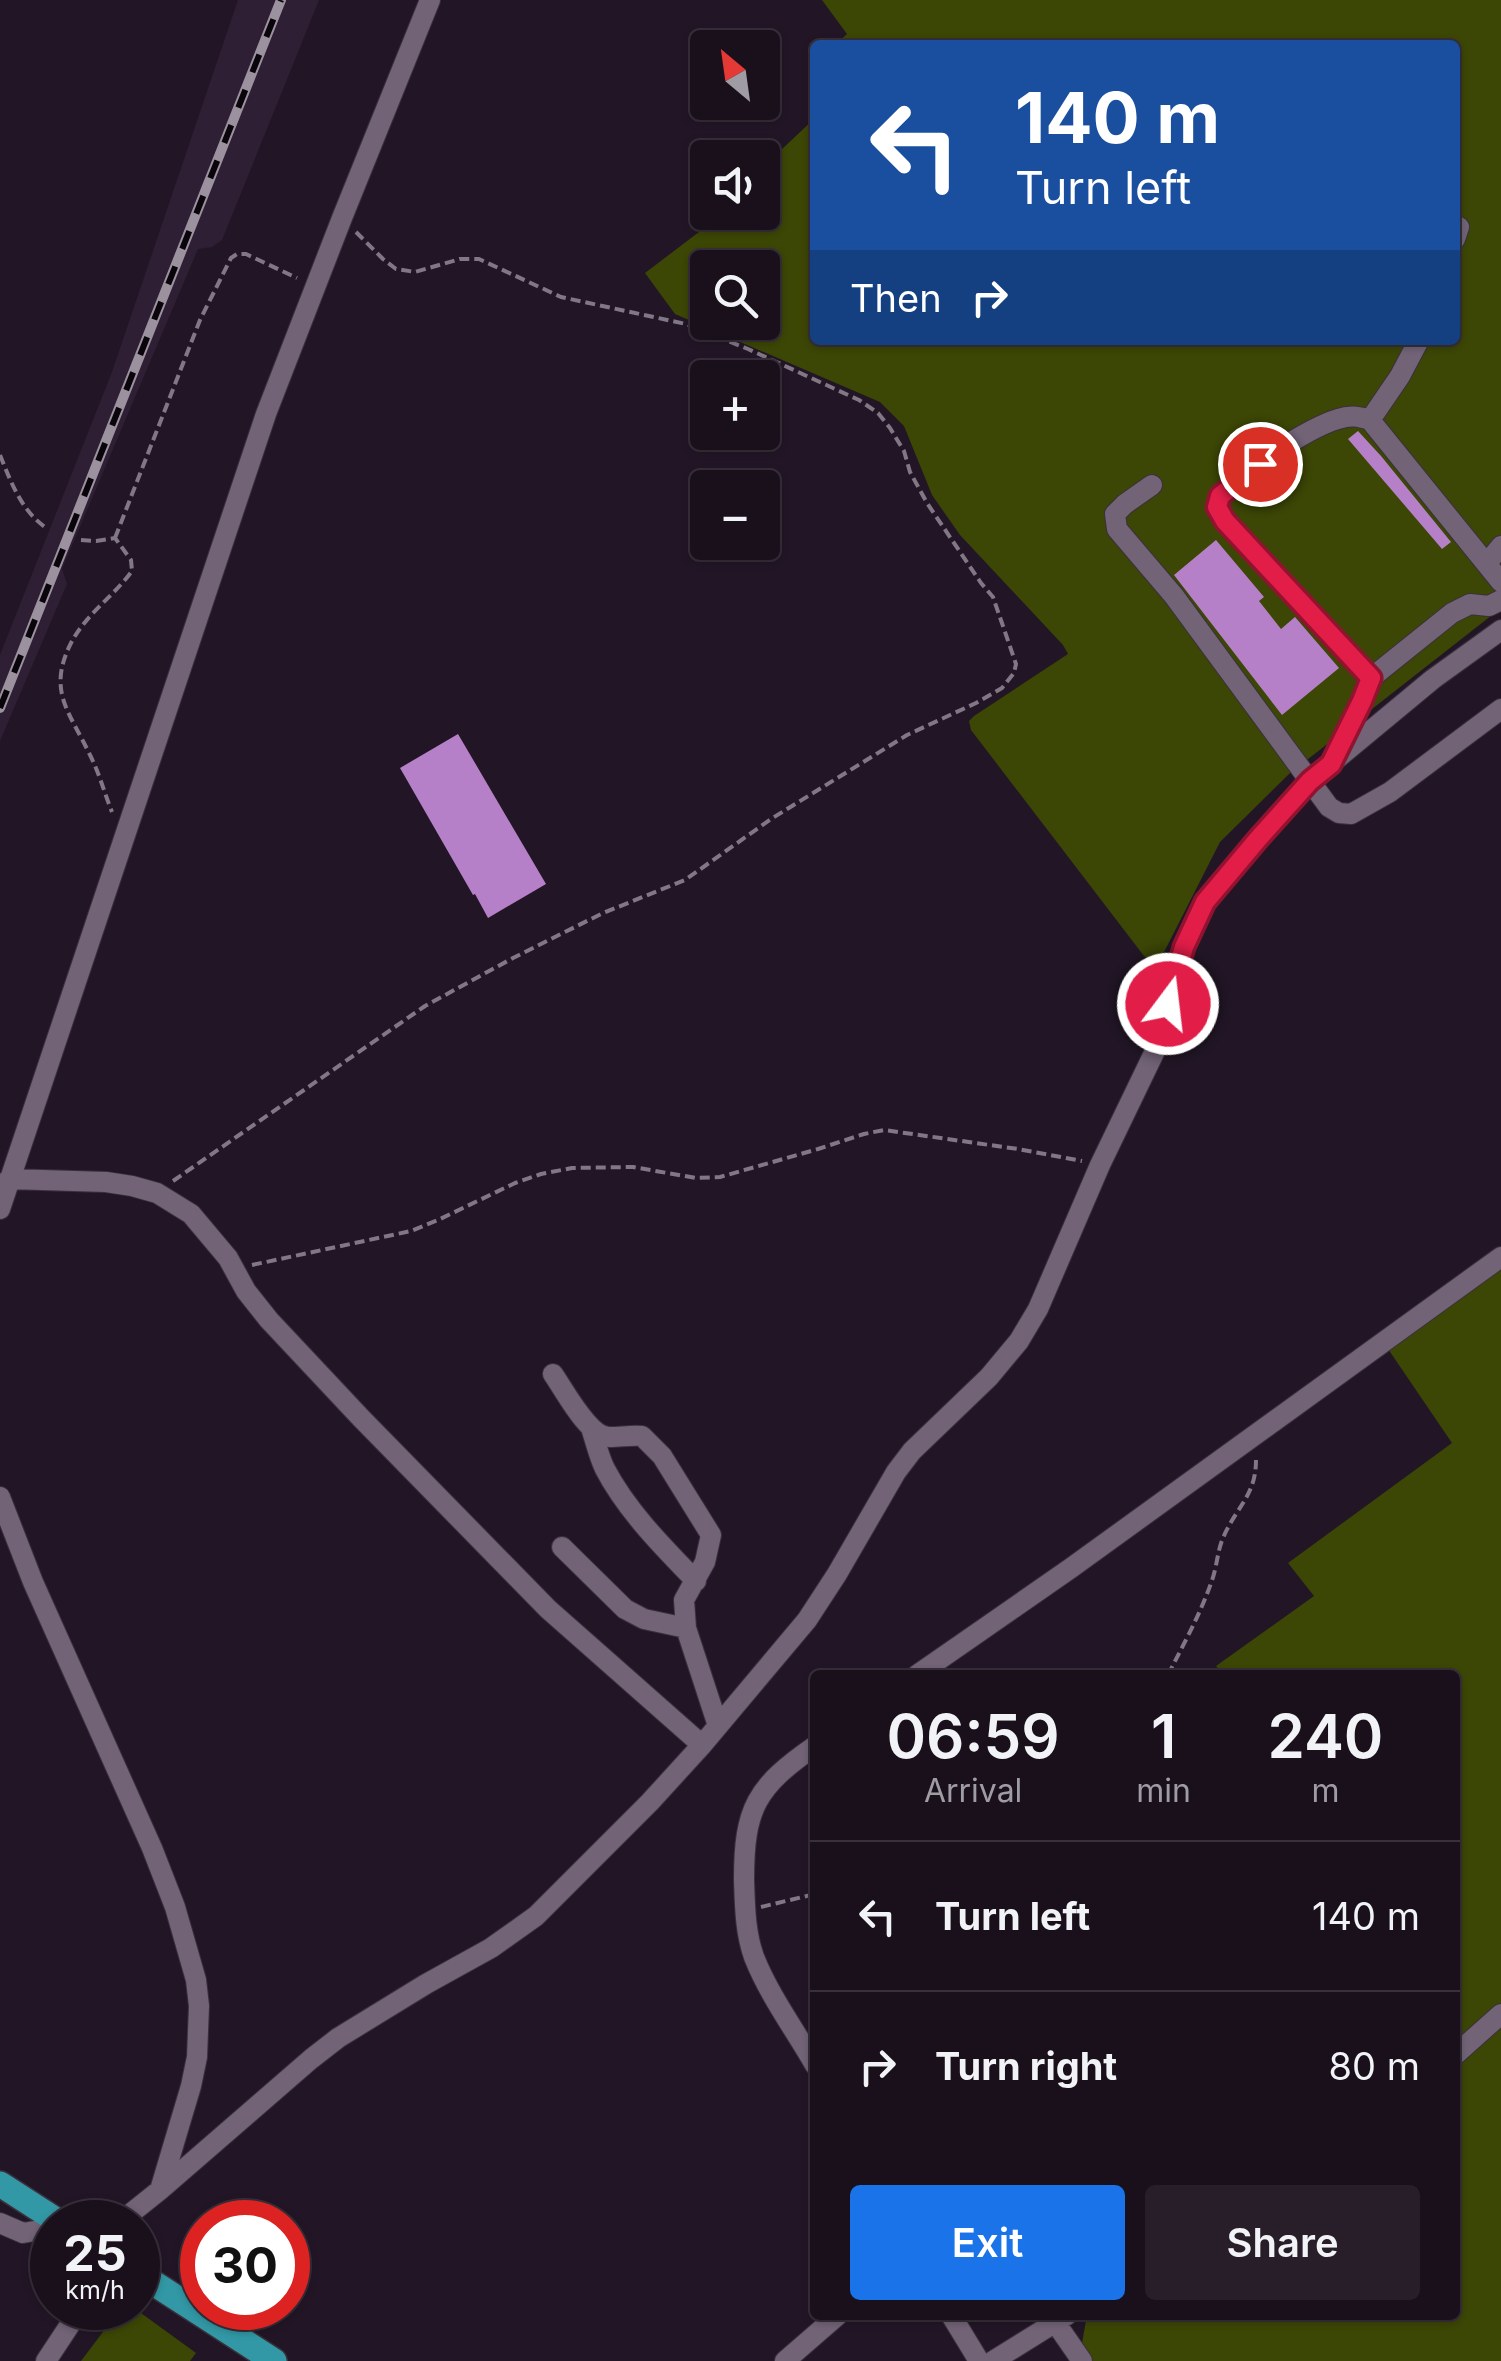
<!DOCTYPE html>
<meta charset="utf-8">
<style>
:root{--surface:#1a101c;--page:#271e29;--text:#f1f3f6;--muted:#9f9da3;--line:#38303b;--accent:#1a73e8}
body{margin:0;font-family:Inter,sans-serif;background:var(--page);color:var(--text);height:100vh;display:flex;flex-direction:column;font-size:38px;white-space:nowrap}
*{box-sizing:border-box;margin:0}
p{font-size:32px;color:var(--muted)}
.icon{flex:none;width:55px;height:55px;fill:none;stroke:currentColor;stroke-width:2;stroke-linecap:round;stroke-linejoin:round}
.map{position:relative;flex:1;overflow:hidden}
.panel{position:absolute;left:810px;top:1670px;width:650px;height:650px;display:flex;flex-direction:column;background:var(--surface);border-radius:10px;box-shadow:0 2px 8px #0004,0 0 0 2px var(--line)}
.panel>*{flex:none}
.guide{position:absolute;left:810px;top:40px;width:650px;height:305px;border-radius:10px;box-shadow:0 2px 8px #0004,0 0 0 2px var(--line);background:#1a4fa0;color:#fff;overflow:hidden}
.needle{width:65px;rotate:331deg}
.buttons{position:absolute;left:690px;top:30px;display:grid;gap:20px}
.buttons a{display:grid;place-items:center;width:90px;height:90px;border-radius:10px;background:var(--surface);box-shadow:0 2px 8px #0004,0 0 0 2px var(--line);font-size:50px}
.speed{position:absolute;left:30px;top:2200px;display:flex;gap:20px;font-size:50px;font-weight:700;text-align:center}
.speed>*{display:grid;place-content:center;width:130px;height:130px;border-radius:50%;background:var(--surface);box-shadow:0 2px 8px #0004,0 0 0 2px var(--line);line-height:1}
.speed small{font-size:25px;font-weight:400}
.speed .limit{border:15px solid #d22;background:#fff;color:#111}
.pin{position:absolute;display:grid;place-items:center;width:85px;height:85px;color:#fff;margin:-42px;border:5px solid #fff;border-radius:50%;box-shadow:0 2px 10px #0007}
.me{position:absolute;width:110px;margin:-55px;rotate:15deg;stroke-linejoin:round;filter:drop-shadow(0 0 8px #0008)}
.turn{display:flex;align-items:center;gap:35px;height:210px;padding:0 40px;font-size:45px}
.turn .icon{width:130px;height:130px;stroke-width:2.5}
.turn b{display:block;font-size:70px;line-height:85px}
.then{display:flex;align-items:center;height:95px;padding:0 40px;background:#0003;gap:20px;font-size:38px}
.eta{display:flex;justify-content:space-evenly;align-items:center;height:170px;text-align:center}
.eta b{font-size:60px;font-weight:600;line-height:70px}
.cta{display:flex;gap:20px;margin-top:auto;padding:20px 40px}
.cta a{flex:1;height:115px;border-radius:10px;background:var(--accent);color:#fff;font-size:40px;font-weight:600;line-height:115px;text-align:center}
.cta a+a{background:var(--page);color:var(--text)}
ul{padding:0;list-style:none}
li{display:flex;align-items:center;gap:30px;height:150px;padding:0 40px;border-top:2px solid var(--line)}
li div{flex:1}
li b{display:block;font-size:38px}
li em{font-style:normal}
.map>svg:first-child{display:block}
</style>
<div class="map">
<svg width="1501" height="2361" viewBox="0 0 1501 2361">
<rect width="100%" height="100%" fill="#221626"/>
<!-- built -->
<path fill="#2f1f34" d="M238,0H319L222,240L212,247L198,249L62,569L67,584L0,741V655L112,372Z"/>
<!-- green -->
<path fill="#3c4605" fill-rule="evenodd" d="M822,0H1501V608L1289,774L1220,842L1160,960L1152,961L1144,956L971,730L969,721L974,716L1068,654L1063,645L960,535L932,495L904,426L880,402L675,314L645,273L724,213L762,212L763,183L779,170L780,151L815,118V340H1455V45H835L847,34ZM708,268H762V322H708Z
M1501,1262V2361H1093L1082,2343L1087,2315H1455V2067L1461,2057L1455,2047V1675H1223L1216,1666L1314,1596L1288,1563L1452,1443L1386,1346Z
M121,2308H134L196,2353L190,2361H81Z"/>
<!-- building -->
<path fill="#b680c8" d="M1358,431L1381,456L1451,542L1442,549L1348,439Z
M1216,540L1264,597L1259,601L1281,629L1295,617L1339,668L1282,715L1174,575Z
M458,734L546,884L488,918L475,894L473,895L400,768Z"/>
<g fill="none" stroke-linecap="round" stroke-linejoin="round">
<!-- minor casing -->
<g stroke="#3a313d" stroke-width="22">
<path id="minor" d="M1455,239L1459,227
M1370,420L1400,376L1419,340
M1152,485L1125,504L1115,514L1117,529L1174,596L1329,807L1339,813L1351,814L1390,792L1501,709
M1487,563L1501,546
M1371,678L1225,521L1217,507C1219,500 1218,498 1223,493C1244,470 1308,428 1338,419C1350,415 1358,416 1370,420L1501,582
M1336,753L1362,701L1371,678L1452,613L1470,604L1489,606L1501,600
M9,1179L106,1182L132,1186L157,1193L191,1214L228,1258L246,1291L269,1320L361,1418L548,1609L702,1745
M0,1209L266,414L342,218L430,0
M553,1374C565,1391 589,1438 610,1437C621,1437 631,1435 642,1436L662,1456L711,1535L705,1562L684,1600L686,1628L718,1726
M592,1431C596,1443 599,1457 605,1469C627,1511 663,1547 696,1581
M0,1497L33,1582L152,1848L175,1907L196,1980L199,2006L197,2057L191,2086L160,2190L120,2222
M562,1547L625,1609L644,1619L686,1628
M917,1675L1071,1568L1501,1257
M815,1746C756,1787 744,1808 744,1880C745,1906 745,1932 754,1957C769,1995 795,2030 815,2065
M1455,2055L1501,2014
M160,2190L311,2059L338,2038L426,1984L491,1948L536,1916L650,1802L702,1745L807,1620L837,1574L896,1472L912,1451L989,1377L1019,1341L1038,1309L1100,1165L1154,1053L1184,947L1205,903L1258,839L1310,781L1433,679L1501,630
M0,2223L23,2233L52,2228
M951,2315L979,2361
M1055,2322L1082,2361
M46,2361L81,2308
M785,2361L838,2315
M993,2361L1067,2315"/>
</g>
<!-- major casing -->
<g stroke="#3a313d" stroke-width="28">
<path id="major" d="M0,2184L59,2222
M138,2273L274,2361"/>
</g>
<!-- path -->
<path stroke="#817785" stroke-width="4" stroke-dasharray="10 5" stroke-linecap="butt" d="M0,455C11,482 21,510 45,527
M115,538L200,320L231,258L237,254H246L297,278
M81,540L96,541L115,538L131,560L132,571C114,596 86,614 71,643C47,691 69,711 89,753C99,772 104,792 112,812
M173,1181L425,1006L513,958L603,913L685,880L771,819L907,735L976,703L1002,688L1014,673L1016,664L993,597L981,583L927,503L910,472L904,451L890,428L878,413L859,400L748,349L686,324L561,297L479,259H460L415,272L396,269L383,259L356,232
M252,1265L411,1231L438,1220L515,1183L541,1174L572,1168L633,1167L696,1178L720,1177L818,1149L864,1134L884,1130L1018,1149L1082,1161
M1168,1675C1183,1645 1200,1615 1211,1583C1217,1568 1217,1552 1223,1538C1236,1507 1256,1496 1256,1460
M761,1907L815,1894"/>
<!-- minor -->
<use href="#minor" stroke="#726377" stroke-width="20"/>
<!-- major -->
<use href="#major" stroke="#3298a5" stroke-width="25"/>
<!-- rail casing -->
<g stroke="#9c929f" stroke-width="10">
<path id="rail" d="M0,708L281,0"/>
</g>
<!-- rail -->
<use href="#rail" stroke="#09050b" stroke-width="6" stroke-dasharray="19" stroke-linecap="butt"/>
</g>
<g fill="none" stroke-linecap="round" stroke-linejoin="round">
<!-- route casing -->
<g stroke="#92132f" stroke-width="25">
<path id="route" d="M1168,1004L1184,947L1205,902L1258,839L1310,781L1331,764L1362,701L1371,678L1225,521L1217,507L1220,496L1260,464"/>
</g>
<!-- route -->
<use href="#route" stroke="#e11d48" stroke-width="18"/>
</g>
</svg>
<div class="buttons">
<a><svg class="needle" viewBox="-14 -14 28 28"><path d="M0-13l5 13h-10z" fill="#e53935"/><path d="M0 13l5-13h-10z" fill="#9f9da3"/></svg></a>
<a><svg class="icon" aria-label="sound" viewBox="0 0 24 24"><path d="M4 9h4l5-4v14l-5-4H4zM17 9q2 3 0 6"/></svg></a>
<a><svg class="icon" aria-label="search" viewBox="0 0 24 24"><circle cx="10" cy="10" r="6"/><path d="M15 15l6 6"/></svg></a>
<a>+</a>
<a>−</a>
</div>
<div class="speed"><div>25<small>km/h</small></div><div class="limit">30</div></div>
<div class="pin" style="left:1260px;top:464px;background:#d93025"><svg class="icon" aria-label="arrive" viewBox="0 0 24 24"><path d="M6 21V4h12l-3 4 3 4H6"/></svg></div>
<svg class="me" style="left:1168px;top:1004px" viewBox="-20 -20 40 40"><circle r="17" fill="#e11d48" stroke="#fff" stroke-width="3"/><path d="M0-11L8 9 0 5-8 9z" fill="#fff"/></svg>
<div class="guide">
<div class="turn"><svg class="icon" aria-label="left" viewBox="0 0 24 24"><path d="M17 20v-9H6M10 6l-5 5 5 5"/></svg><div><b>140 m</b>Turn left</div></div>
<div class="then">Then<svg class="icon" aria-label="right" viewBox="0 0 24 24"><path d="M7 20v-9h11M14 6l5 5-5 5"/></svg></div>
</div>
<section class="panel">
<div class="eta">
<div><b>06:59</b><p>Arrival</p></div>
<div><b>1</b><p>min</p></div>
<div><b>240</b><p>m</p></div>
</div>
<ul>
<li><svg class="icon" aria-label="left" viewBox="0 0 24 24"><path d="M17 20v-9H6M10 6l-5 5 5 5"/></svg><div><b>Turn left</b></div><em>140 m</em></li>
<li><svg class="icon" aria-label="right" viewBox="0 0 24 24"><path d="M7 20v-9h11M14 6l5 5-5 5"/></svg><div><b>Turn right</b></div><em>80 m</em></li>
</ul>
<div class="cta"><a>Exit</a><a>Share</a></div>
</section>
</div>
